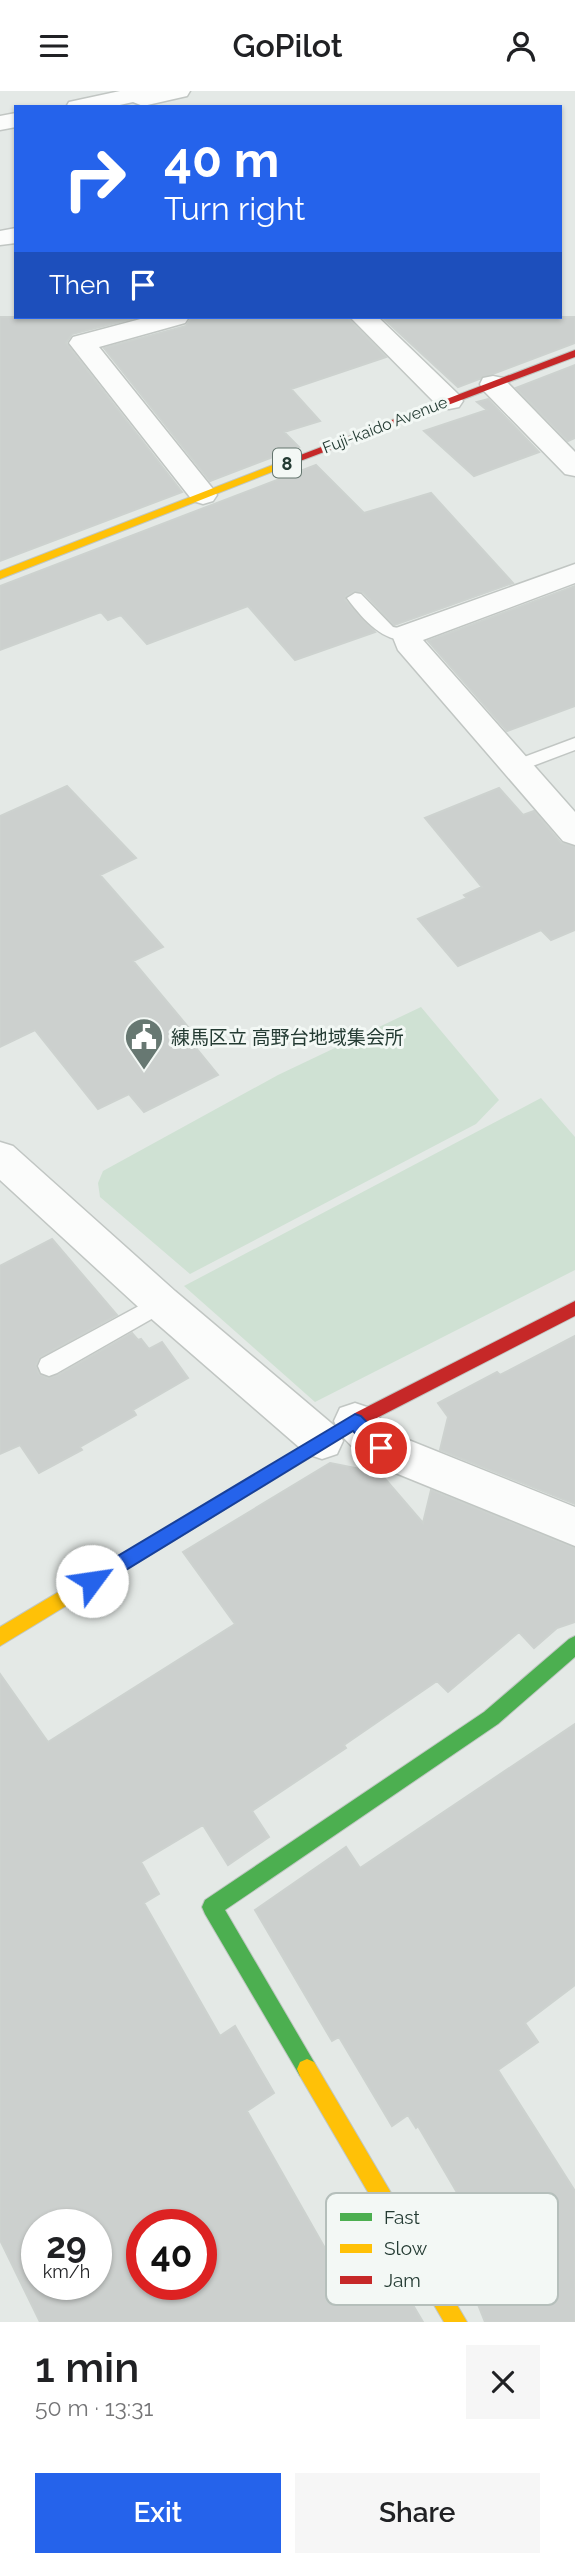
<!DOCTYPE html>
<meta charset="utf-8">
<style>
:root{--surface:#fff;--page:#f6f6f6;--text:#202124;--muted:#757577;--accent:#2563eb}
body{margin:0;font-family:Raleway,"Noto Sans JP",sans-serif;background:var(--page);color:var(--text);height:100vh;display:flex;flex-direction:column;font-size:26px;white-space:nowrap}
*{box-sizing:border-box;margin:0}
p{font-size:23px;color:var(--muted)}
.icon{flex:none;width:38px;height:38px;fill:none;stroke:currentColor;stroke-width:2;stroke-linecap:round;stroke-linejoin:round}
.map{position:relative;height:2231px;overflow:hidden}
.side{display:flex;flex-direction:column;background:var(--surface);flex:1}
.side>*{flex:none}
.top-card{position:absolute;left:14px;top:14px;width:548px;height:214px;border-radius:0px;box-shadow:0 2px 5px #0004;background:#2563eb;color:#fff;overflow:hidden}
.speed{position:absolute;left:21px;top:2118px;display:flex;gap:14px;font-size:35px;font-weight:700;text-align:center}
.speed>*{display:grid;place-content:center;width:91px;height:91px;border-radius:50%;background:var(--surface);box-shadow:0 2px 5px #0004;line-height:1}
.speed small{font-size:18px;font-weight:400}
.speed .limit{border:10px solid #d22;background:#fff;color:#111}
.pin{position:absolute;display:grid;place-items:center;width:60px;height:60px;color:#fff;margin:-30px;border:4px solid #fff;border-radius:50%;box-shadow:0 2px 7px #0007}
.me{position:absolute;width:77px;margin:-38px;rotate:59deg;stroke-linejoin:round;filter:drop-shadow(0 0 5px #0008)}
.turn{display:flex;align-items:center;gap:24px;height:147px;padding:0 35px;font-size:32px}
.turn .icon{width:91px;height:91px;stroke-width:2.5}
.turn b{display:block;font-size:49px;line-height:60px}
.then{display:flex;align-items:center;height:66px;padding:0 35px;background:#0003;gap:14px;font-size:26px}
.round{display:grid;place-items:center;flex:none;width:74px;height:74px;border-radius:0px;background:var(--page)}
.headline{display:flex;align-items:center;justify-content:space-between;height:119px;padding:0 35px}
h1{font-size:42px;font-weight:600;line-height:52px}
.button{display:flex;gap:14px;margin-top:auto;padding:14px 35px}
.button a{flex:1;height:80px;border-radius:0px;background:var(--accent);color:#fff;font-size:28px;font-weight:600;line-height:80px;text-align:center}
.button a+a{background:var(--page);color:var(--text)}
header{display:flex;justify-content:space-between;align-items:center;height:91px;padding:0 35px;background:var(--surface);font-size:32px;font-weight:600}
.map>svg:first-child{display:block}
</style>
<header><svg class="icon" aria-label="menu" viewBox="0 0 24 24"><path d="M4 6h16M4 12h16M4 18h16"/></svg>GoPilot<svg class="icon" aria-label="person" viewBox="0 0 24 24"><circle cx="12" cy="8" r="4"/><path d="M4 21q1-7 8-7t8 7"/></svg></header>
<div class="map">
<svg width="575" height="2231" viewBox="0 0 575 2231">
<rect width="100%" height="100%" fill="#e4e9e6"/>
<!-- green -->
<path fill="#cfe1d3" d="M421,916L499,1009L476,1033L190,1183L100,1106L98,1092L103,1080L278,984Z
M541,1007L575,1046V1179L315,1311L184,1195Z"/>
<!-- building -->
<path fill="#ccd0ce" stroke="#cdd2cf" stroke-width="2" fill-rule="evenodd" d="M0,226H139L72,243L66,252L182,401L0,470Z
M192,226H347L386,266L291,298L320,330L284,341L299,356L210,390L104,257L186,235Z
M382,226H575V252L458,296Z
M575,274V347L568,350L516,297Z
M488,308L539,361L474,385L424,340L487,319L477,311Z
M316,374L364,422L431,402L513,492L394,534L363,501L354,500L346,505L345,509L375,541L295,569L248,515L147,553L121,524L108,529L101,521L0,559V495Z
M575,495V615L507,640L428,550Z
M67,695L136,767L100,784L163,856L133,870L194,943L187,946L218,984L144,1021L129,1003L98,1018L35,939L0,956V725Z
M499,697L523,724L534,720L561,752L575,756V839L551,849L541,839L458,875L418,828L467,807L464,804L482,796L425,727Z
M52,1148L117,1224L40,1266L36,1274L39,1283L48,1287L58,1284L132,1242L138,1249L141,1248L149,1258L162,1251L188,1287L133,1319L136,1324L80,1356L82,1359L39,1382L20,1354L0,1363V1175Z
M575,1245V1413L440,1359L448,1326L438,1312L497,1281L500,1284Z
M330,1372L380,1382L423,1432L431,1399L575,1457V1531L557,1537L534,1557L519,1541L448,1601L437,1590L344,1654L346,1657L252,1720L269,1746L228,1774L203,1734L141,1771L159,1803L144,1812L220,1945L235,1935L274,2002L247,2020L330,2166L357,2146L372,2173L384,2165L423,2231H40L0,2149V1583L48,1651L235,1533L183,1461ZM37,2133H96V2193H37ZM142,2133H201V2193H142Z
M575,1633V1894L525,1932L538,1951L498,1979L575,2100V2231H485L477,2211L431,2132L462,2110L418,2035L416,2037L408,2024L392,2035L339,1946L332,1950L255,1819L346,1756L360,1777Z"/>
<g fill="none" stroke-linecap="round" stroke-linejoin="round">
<!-- lane casing -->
<g stroke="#c1c6c3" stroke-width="3">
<path id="lane" d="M355,502L361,503L393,536L413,540L415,544L413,548C385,555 362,527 347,507Z
M575,647V659L514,682L505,676L508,672Z
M161,1203L169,1206L172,1212L169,1218L57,1282L49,1285L41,1282L38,1275L41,1268Z"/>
</g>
<!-- street casing -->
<g stroke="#c1c6c3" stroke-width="3">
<path id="street" d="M120,0H190L187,5L143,15L133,11L111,16H66L69,11Z
M16,22V36L0,39V25Z
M16,137V152L0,154V140Z
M148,226H189L185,232L99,256L213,398L217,404L213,410L203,413L193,410L69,252L73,246Z
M350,226H378L459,304L463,310L459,316L449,318L439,316Z
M493,285L503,287L575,361V385L565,383L483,299L480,293L483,287Z
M575,473V492L423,549L575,721V754L563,750L398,559L392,544L396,537Z
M0,1051L13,1055L175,1200L337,1337L343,1350L337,1363L322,1368L307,1363L147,1224L0,1089Z
M355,1312L370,1317L396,1344L575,1416V1455L366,1370L340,1343L334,1330L340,1317Z"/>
</g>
<!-- fast casing -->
<g stroke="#c0c7c3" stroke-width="2">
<path id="fast" d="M575,1545V1566L498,1633L225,1819L314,1971L317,1978L314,1985L307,1988L300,1985L205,1823L202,1816L205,1809L484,1621L569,1548Z"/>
</g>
<!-- slow casing -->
<g stroke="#c0c7c3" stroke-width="2">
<path id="slow" d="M283,370L289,373L287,375L0,488V480Z
M361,1320L367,1322L369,1327L367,1332L0,1555V1536Z
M307,1968L314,1971L467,2231H444L300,1985L297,1978L300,1971Z"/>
</g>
<!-- jam casing -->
<g stroke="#c0c7c3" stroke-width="2">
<path id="jam" d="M575,259V266L287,375L277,373Z
M575,1210V1225L367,1332L361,1334L355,1332L353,1327L355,1322Z"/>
</g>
<!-- lane -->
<use href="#lane" fill="#fbfcfb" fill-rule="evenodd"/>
<!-- street -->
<use href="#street" fill="#fbfcfb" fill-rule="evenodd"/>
<!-- fast -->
<use href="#fast" fill="#4caf50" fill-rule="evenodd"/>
<!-- slow -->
<use href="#slow" fill="#ffc107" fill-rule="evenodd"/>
<!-- jam -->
<use href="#jam" fill="#c62828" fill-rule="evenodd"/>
</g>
<!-- route -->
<path fill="#2563eb" stroke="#184099" stroke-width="2" d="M355,1323L361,1325L387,1352L390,1357L387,1363L381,1365L375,1363L353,1340L98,1496L92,1498L86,1496L83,1490L86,1484Z"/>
<!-- icons -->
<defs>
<g id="civic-pin" transform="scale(2.0125)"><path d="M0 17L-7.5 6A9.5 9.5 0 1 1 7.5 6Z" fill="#677872" stroke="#f3f8f5"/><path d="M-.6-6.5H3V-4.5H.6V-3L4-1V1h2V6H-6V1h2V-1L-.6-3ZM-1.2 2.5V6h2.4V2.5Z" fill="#fff"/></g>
</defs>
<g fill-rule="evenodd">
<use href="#civic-pin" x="144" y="946"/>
</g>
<g text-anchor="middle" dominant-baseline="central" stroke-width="6" stroke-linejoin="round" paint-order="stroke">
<!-- far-street labels -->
<g font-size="16" fill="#243b33" stroke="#f3f8f5">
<text transform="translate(385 334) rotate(-21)">Fuji-kaido Avenue</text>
</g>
<!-- shield labels -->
<rect fill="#f3f8f5" stroke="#62746d" stroke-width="2" x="273" y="357.5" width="28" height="29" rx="5"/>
<g font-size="18" font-weight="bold" fill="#243b33">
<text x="287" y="372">8</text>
</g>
<!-- poi labels -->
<g font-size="19" fill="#243b33" stroke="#f3f8f5" text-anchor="start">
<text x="171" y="946">練馬区立 高野台地域集会所</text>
</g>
</g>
<!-- legend -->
<rect x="326" y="2102" width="232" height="112" rx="10" fill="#f3f8f5" stroke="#b5bfbb" stroke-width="2"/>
<rect x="340" y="2122" width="32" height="8" fill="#4caf50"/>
<rect x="340" y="2153" width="32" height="9" fill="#ffc107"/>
<rect x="340" y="2185" width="32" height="8" fill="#c62828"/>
<g font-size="19" fill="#243b33">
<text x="384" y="2133">Fast</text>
<text x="384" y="2164">Slow</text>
<text x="384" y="2196">Jam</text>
</g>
</svg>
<div class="speed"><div>29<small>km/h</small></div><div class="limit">40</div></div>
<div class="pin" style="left:381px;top:1357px;background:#d93025"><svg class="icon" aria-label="arrive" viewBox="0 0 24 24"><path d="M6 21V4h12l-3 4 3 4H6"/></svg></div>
<svg class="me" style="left:92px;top:1490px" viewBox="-20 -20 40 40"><circle r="19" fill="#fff"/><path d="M0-13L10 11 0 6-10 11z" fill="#2563eb"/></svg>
<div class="top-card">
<div class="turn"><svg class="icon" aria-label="right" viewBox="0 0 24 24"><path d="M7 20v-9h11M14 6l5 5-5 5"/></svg><div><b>40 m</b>Turn right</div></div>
<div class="then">Then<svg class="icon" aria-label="arrive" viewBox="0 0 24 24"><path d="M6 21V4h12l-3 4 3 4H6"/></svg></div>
</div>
</div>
<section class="side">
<div class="headline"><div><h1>1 min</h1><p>50 m · 13:31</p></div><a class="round"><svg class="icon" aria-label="close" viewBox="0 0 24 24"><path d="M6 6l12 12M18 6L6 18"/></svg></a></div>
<div class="button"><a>Exit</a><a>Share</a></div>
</section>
